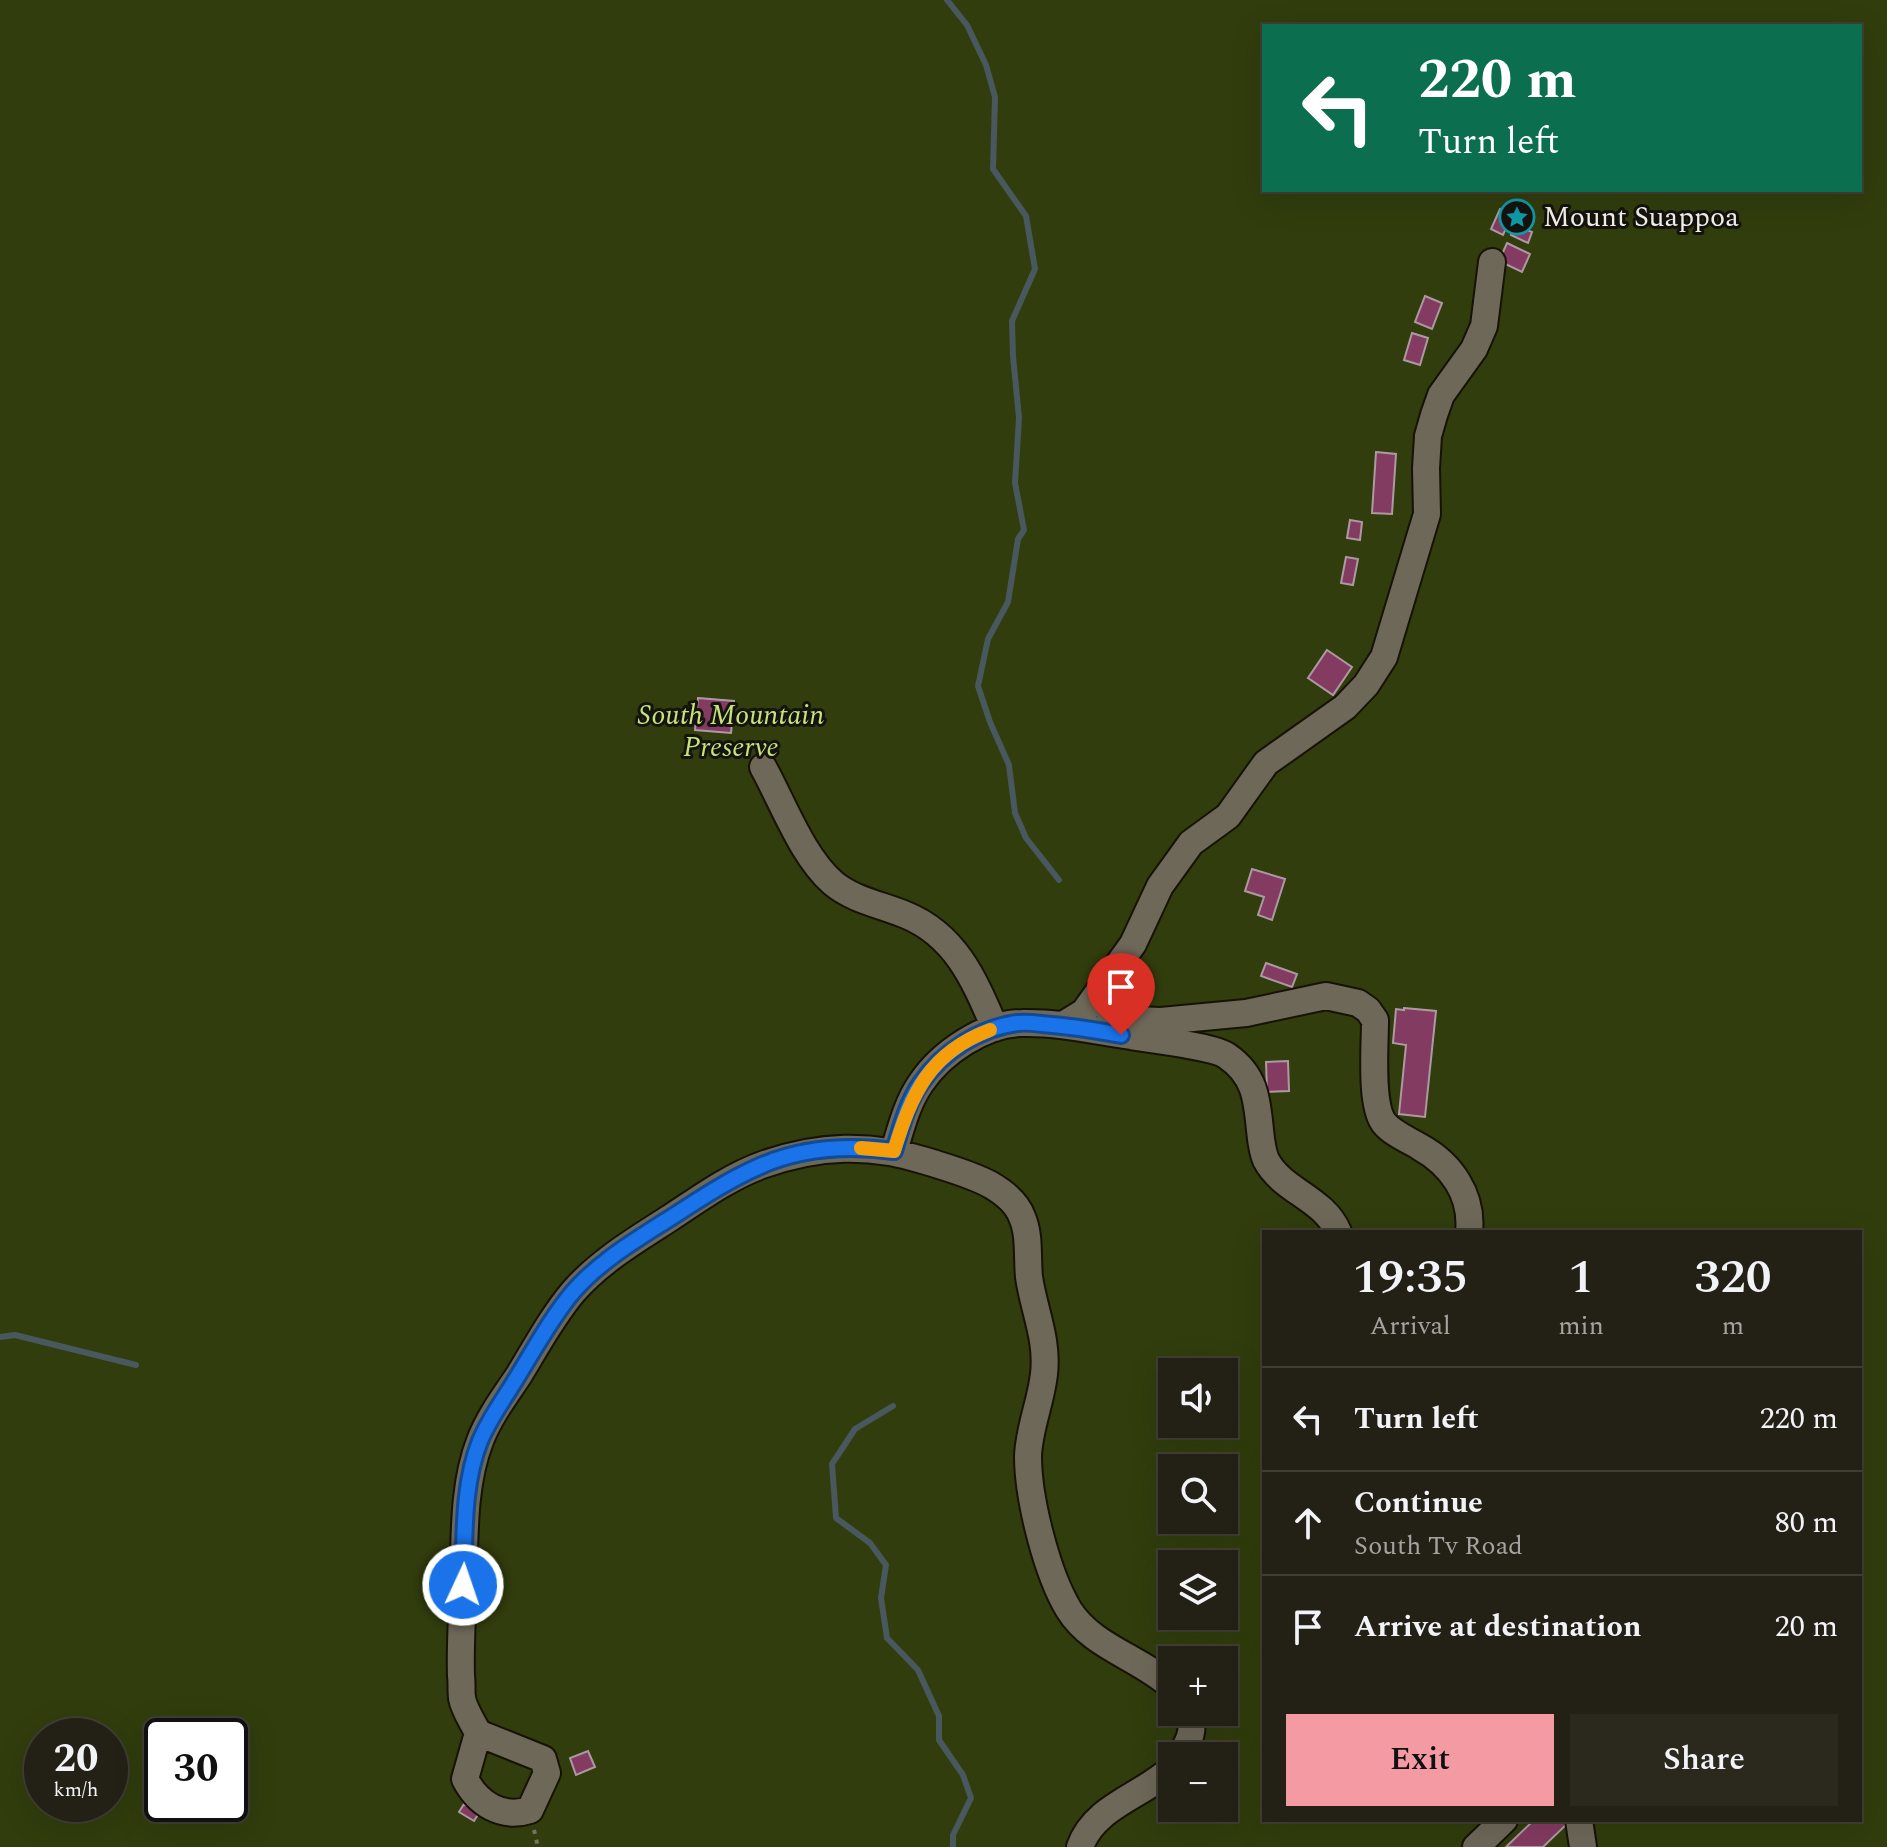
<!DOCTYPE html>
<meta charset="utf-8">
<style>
:root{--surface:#232015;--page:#2b281e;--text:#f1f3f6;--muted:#a3a3a0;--line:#403e34;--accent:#f49aa3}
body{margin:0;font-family:Spectral,serif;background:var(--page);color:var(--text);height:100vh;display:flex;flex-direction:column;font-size:30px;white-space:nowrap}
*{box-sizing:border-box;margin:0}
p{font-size:26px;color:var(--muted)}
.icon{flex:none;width:44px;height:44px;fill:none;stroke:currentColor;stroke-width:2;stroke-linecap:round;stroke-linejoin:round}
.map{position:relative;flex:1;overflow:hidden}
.details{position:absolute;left:1262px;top:1230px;width:600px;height:592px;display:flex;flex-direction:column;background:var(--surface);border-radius:0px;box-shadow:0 8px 32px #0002,0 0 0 2px var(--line)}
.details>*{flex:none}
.hud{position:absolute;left:1262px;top:24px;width:600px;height:168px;border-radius:0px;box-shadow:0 8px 32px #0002,0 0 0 2px var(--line);background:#0b6e4f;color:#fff;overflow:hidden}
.fabs{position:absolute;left:1158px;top:1358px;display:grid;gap:16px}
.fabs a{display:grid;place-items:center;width:80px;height:80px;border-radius:0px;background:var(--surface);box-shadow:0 8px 32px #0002,0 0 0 2px var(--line);font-size:40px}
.speed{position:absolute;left:24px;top:1718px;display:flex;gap:16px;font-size:40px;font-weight:700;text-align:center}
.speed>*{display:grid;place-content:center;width:104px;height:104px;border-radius:50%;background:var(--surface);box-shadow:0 8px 32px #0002,0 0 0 2px var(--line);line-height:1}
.speed small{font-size:20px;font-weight:400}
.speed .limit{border:4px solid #111;border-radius:12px;background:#fff;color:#111}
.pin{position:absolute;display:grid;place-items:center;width:68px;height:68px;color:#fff;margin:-82px -34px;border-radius:50% 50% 50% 0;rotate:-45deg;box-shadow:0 0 8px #0007}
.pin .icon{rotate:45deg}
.me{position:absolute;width:88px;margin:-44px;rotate:3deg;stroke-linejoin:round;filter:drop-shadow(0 0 6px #0008)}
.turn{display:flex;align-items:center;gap:28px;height:168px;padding:0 24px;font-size:36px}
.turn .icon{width:104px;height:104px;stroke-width:2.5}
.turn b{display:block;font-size:56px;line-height:68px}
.eta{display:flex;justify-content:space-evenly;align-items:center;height:136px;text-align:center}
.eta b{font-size:48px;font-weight:600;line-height:56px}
.button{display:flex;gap:16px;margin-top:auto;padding:16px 24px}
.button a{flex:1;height:92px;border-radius:0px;background:var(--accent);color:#111;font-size:32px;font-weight:600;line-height:92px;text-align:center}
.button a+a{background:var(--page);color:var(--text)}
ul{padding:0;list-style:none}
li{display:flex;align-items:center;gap:24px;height:104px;padding:0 24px;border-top:2px solid var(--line)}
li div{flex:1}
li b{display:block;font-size:30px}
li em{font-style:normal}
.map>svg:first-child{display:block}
</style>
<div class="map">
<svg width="1887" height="1847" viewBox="0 0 1887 1847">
<rect width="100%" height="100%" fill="#2f2a1c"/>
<!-- green -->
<path fill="#313d0d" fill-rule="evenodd" d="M0,0H1887V1847H0ZM1264,26H1860V190H1264ZM1264,1232H1860V1820H1264ZM1172,1372H1224V1424H1172ZM1172,1468H1224V1520H1172ZM1172,1564H1224V1616H1172ZM1172,1660H1224V1712H1172ZM42,1736H110V1804H42ZM162,1736H230V1804H162ZM1172,1756H1224V1808H1172Z"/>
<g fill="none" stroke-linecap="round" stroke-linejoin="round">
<!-- stream -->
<path stroke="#49575e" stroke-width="6" d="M947,0L967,25L986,65L995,97L993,169L1026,216L1035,269L1012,321L1013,356L1019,418L1015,483L1024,530L1018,539L1008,602L988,639L978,686L990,722L1009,765L1015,813L1026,838L1059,880
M0,1337L15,1335L136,1365
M893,1406L855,1429L832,1464L836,1518L870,1543L886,1565L881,1598L887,1638L918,1670L939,1716V1740L963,1775L971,1798L953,1835V1847"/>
</g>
<!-- building -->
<path fill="#843b61" stroke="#ac9aa2" stroke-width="2" d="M1500,209L1512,215L1503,235L1491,229Z
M1515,225L1532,232L1528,243L1511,235Z
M1507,243L1530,254L1522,272L1499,261Z
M1425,296L1442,303L1432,329L1415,322Z
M1412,333L1428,338L1420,365L1404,360Z
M1376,452L1396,454L1392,514L1372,513Z
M1350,520L1362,522L1360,540L1347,538Z
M1346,557L1358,559L1353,585L1341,583Z
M1327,650L1352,667L1333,695L1308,678Z
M698,698L734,701L731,733L695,730Z
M1252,869L1285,879L1272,920L1258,915L1264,897L1245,891Z
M1266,963L1297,974L1292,987L1261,976Z
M1404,1008L1436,1011L1425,1117L1399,1114L1406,1045L1393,1043L1396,1009L1404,1010Z
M1288,1061L1289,1091L1267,1092L1266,1062Z
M588,1751L595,1767L576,1775L570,1758Z
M464,1804L479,1813L474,1821L459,1812Z
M1534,1820H1571L1543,1847H1506Z"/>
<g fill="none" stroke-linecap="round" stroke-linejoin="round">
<!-- minor casing -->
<g stroke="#171206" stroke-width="30">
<path id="minor" d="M763,767C783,803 802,856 833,883C853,900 882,905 906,915C957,936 975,982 995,1028
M1110,1019L1161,1021L1246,1013L1326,996L1358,1003L1368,1010L1375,1020C1375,1045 1370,1105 1384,1123C1393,1134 1409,1140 1420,1147C1451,1164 1473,1195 1469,1232
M1063,1025L1084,1012L1133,944L1160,886L1191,843L1228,816L1266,763L1345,707L1366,685L1384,657L1427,514L1426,468L1428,436L1434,415L1441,395L1474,349L1484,326L1492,262
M894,1151C901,1128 907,1103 921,1083C941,1053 985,1023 1022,1023C1059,1022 1096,1031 1131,1036C1151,1040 1213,1046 1227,1056C1255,1075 1257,1099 1260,1130C1261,1140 1262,1151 1266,1160C1283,1192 1324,1198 1338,1232
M478,1733C473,1722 464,1710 462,1698C461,1691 462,1683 461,1676C460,1647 462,1620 463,1592C465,1543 462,1487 480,1441C489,1417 505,1396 519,1375C536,1347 552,1317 573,1292C600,1261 636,1240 670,1218C699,1199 729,1177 762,1165C818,1145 870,1143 926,1161C948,1168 971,1174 991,1185C1003,1192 1017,1203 1022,1217C1030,1235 1027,1257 1029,1277C1034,1311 1048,1339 1044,1374C1041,1402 1029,1428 1028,1456C1028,1499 1047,1574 1069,1610C1092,1647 1141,1658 1172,1687
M478,1733L543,1759L547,1773L530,1810C502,1819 478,1804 465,1779Z
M1180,1756C1190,1741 1195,1729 1189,1712
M1579,1820L1583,1847
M1080,1847C1094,1806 1143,1796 1172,1768
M1476,1847L1504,1820"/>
</g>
<!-- path -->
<path stroke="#767165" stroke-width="4" stroke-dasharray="4 6" stroke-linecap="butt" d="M534,1830L538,1847"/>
<!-- minor -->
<use href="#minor" stroke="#6e6859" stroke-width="26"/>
</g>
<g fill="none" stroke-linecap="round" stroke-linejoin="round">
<!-- route casing -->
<g stroke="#114b97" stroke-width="20">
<path id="route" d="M463,1585C465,1539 462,1486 480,1441C489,1419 504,1399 516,1379C534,1350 551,1318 573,1292C598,1263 631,1243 664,1222C694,1203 724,1182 758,1167C800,1148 849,1145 894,1151C901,1128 907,1103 921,1083C943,1051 980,1028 1017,1023C1025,1022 1034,1023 1042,1024C1069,1026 1095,1030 1121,1035"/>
</g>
<!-- route -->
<use href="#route" stroke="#1a73e8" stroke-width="14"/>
<!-- slow -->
<path stroke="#f59e0b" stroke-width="14" d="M861,1148L894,1151C912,1093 929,1053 990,1030"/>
</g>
<!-- icons -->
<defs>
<g id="sight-ring" transform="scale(1.8)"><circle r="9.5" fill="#15130d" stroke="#0f9aa8" stroke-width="1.5"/><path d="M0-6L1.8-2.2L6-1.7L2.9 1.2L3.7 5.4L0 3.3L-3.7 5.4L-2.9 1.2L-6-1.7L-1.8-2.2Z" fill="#0f9aa8"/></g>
</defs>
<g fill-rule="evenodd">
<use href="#sight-ring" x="1517" y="217"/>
</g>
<g text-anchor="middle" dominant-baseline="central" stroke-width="6" stroke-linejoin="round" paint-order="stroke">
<!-- poi labels -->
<g font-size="28" fill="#f3f0e7" stroke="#15130d" text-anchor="start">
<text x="1543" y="217">Mount Suappoa</text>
</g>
<!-- park labels -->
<g font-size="28" font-style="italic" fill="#c5e578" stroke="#15130d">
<text x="731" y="715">South Mountain<tspan x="731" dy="32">Preserve</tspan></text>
</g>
</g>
</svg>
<div class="fabs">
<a><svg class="icon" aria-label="sound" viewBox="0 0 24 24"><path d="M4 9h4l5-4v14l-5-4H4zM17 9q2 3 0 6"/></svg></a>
<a><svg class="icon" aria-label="search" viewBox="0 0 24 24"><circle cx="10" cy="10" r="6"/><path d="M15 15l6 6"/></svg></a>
<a><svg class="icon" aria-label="layers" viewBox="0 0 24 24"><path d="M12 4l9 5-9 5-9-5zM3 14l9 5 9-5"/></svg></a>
<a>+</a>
<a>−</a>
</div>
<div class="speed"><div>20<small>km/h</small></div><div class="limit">30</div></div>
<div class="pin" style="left:1121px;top:1035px;background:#d93025"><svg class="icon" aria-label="arrive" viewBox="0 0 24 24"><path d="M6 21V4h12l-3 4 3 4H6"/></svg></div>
<svg class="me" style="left:463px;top:1585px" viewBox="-20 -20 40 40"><circle r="17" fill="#1a73e8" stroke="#fff" stroke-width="3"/><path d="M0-11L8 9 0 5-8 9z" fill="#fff"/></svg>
<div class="hud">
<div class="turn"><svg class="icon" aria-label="left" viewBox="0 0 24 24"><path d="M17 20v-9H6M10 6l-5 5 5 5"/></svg><div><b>220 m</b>Turn left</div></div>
</div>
<section class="details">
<div class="eta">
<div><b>19:35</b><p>Arrival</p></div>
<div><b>1</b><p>min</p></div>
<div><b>320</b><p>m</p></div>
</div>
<ul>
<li><svg class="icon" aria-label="left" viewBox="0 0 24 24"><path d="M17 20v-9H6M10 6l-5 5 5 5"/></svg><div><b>Turn left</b></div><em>220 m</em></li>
<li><svg class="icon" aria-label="ahead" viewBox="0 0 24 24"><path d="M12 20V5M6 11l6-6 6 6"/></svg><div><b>Continue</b><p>South Tv Road</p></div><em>80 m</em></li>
<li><svg class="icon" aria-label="arrive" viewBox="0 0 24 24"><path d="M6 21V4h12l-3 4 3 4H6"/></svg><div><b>Arrive at destination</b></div><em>20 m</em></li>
</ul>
<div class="button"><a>Exit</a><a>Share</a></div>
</section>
</div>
